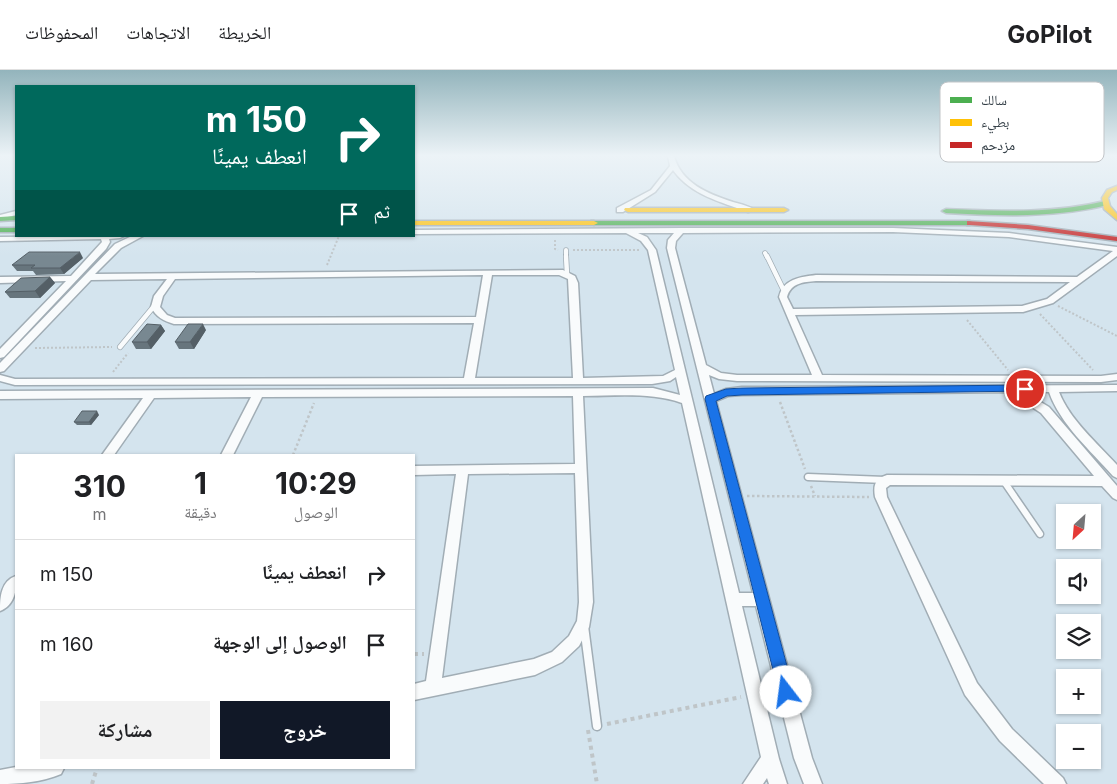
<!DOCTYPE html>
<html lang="ar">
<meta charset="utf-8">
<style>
:root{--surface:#fff;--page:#f2f2f2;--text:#202124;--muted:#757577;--line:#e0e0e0;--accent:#111827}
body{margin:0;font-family:Inter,"Noto Naskh Arabic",sans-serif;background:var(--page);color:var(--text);direction:rtl;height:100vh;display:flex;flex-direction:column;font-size:19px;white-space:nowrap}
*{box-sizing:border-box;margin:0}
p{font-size:16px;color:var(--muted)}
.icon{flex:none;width:28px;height:28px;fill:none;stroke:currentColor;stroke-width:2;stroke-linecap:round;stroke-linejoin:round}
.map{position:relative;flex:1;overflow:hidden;direction:ltr}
.details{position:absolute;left:15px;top:384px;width:400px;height:315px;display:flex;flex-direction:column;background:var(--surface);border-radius:0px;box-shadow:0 1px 4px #0004;direction:rtl}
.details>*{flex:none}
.top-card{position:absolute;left:15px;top:15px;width:400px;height:152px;border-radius:0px;box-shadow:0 1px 4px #0004;direction:rtl;background:#00695c;color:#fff;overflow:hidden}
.needle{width:32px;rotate:206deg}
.tools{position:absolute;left:1056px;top:434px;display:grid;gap:10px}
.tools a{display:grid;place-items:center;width:45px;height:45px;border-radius:0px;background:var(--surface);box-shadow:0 1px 4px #0004;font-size:25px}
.pin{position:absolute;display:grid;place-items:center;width:42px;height:42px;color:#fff;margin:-21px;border:2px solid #fff;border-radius:50%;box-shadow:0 1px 5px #0007}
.me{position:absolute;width:55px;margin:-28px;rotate:345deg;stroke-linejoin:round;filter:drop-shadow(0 0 4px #0008)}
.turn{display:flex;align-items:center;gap:18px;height:105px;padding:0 25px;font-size:22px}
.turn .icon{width:65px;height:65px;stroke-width:2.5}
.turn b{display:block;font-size:35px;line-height:42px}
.then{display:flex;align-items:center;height:48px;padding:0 25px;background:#0003;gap:10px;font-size:19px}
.eta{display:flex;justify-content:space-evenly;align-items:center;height:85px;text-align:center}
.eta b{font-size:30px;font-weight:700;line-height:35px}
.primary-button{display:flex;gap:10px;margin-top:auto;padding:10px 25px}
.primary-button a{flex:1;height:58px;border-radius:0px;background:var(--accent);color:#fff;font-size:20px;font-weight:700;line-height:58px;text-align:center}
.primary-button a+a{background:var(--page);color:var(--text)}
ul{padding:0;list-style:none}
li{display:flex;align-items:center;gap:15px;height:70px;padding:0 25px;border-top:1px solid var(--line)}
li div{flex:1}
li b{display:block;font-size:19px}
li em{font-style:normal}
header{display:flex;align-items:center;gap:30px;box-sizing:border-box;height:70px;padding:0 25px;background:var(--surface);border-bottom:1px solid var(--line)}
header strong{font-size:24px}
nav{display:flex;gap:28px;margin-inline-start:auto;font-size:18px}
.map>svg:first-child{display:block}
</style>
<header>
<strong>GoPilot</strong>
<nav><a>الخريطة</a><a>الاتجاهات</a><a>المحفوظات</a></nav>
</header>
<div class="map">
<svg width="1117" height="714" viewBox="0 0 1117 714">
<rect width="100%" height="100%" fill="#d4e4ee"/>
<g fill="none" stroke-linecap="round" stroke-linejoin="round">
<!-- lane-far3 casing -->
<g stroke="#a1adb5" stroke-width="5.5">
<path id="lane-far3" d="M566,180V187
M765,183L767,187"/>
</g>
<!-- lane-far2 casing -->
<g stroke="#a1adb5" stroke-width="6">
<path id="lane-far2" d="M566,186L567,204
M767,186L784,221
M120,277L155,235"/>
</g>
<!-- lane-far1 casing -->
<g stroke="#a1adb5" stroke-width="9">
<path id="lane-far1" d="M808,407L885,410
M1003,410L1040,464"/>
</g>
<!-- lane casing -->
<g stroke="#a1adb5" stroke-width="11">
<path id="lane" d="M584,556L597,656"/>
</g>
<!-- street casing -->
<g stroke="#a1adb5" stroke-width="3">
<path id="street" d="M668,86H674C681,113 708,124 733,132C740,134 749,136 755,140L748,142C721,132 691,125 673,100L655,122L623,142H617V138L651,120L670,96Z
M16,141V145L0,149V145Z
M682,158H893L1009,163L1117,177V186L1053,233L1023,242L795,245L822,305L1101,306L1117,304V310L1101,312L737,311L719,309L709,305L714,324L726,319L742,317L1117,315V321L1059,322C1070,350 1097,373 1117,395V408L1113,406C1091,381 1060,354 1049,322H1024L1049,337L1117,416V430L1113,428L1102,416L890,415L886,418L887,427L977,613L1012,659L1063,708L1066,714H1044L1000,671L965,625L875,427C873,415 875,409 887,405L1094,406L1041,343L1009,322L742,325L728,326L716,331L812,688L822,714H804L794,688L756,536H742L779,689L787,714H769L767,708L763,714H743L761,687L682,333C651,322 616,326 583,326L593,532L589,557L579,576L562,592L535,605L414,630V614L426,611L456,404L414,405V396L575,394L573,326L262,327L233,385H221L251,327L154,328L114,385H102L143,328L0,329V321L653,318L680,325L676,307L670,311L652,314L15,315L0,311V305L15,309L464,308L474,253L174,254C164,251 156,247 151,237L154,226L167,209L91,210L4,301L0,302V293L115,174L132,166H143L121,178L95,204L563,200L575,206L578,213L583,308L663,306L675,300L648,180L641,171L626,163L414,164V160ZM893,162L1009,167L1113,181L1077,207L816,205C800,207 783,209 779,227L812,305H737L721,303L706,295L675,178L676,171L683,163ZM638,163H674L668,170L667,178L753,523H739L656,180L647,167ZM483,205L476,247L175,248L167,245L160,237L163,226L175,209ZM492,205H559L568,209L573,308H475ZM816,211L1070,212L1047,229L1022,236L793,239L787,227C791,213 803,212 816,211ZM575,403L579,532L577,551L569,566L552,582L534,589L442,608L468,404Z
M124,166L120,168L109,169L110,172L106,179L4,287L0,288V279L66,211L0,213V207L71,206L102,172L101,169L0,171V167Z
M16,506C17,519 15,535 0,541C0,527 1,511 16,506Z
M16,697V698H64L61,704C42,712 20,714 0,714V700Z"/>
</g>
<!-- fast casing -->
<g stroke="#a1adb5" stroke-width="3">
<path id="fast" d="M1105,131H1108V135C1054,148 1001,146 946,143L942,141L946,139C1000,141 1052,144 1105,131Z
M16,146V150L0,151V147Z
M591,151H970L974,153L970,155H594L590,153Z
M0,158H16V162H0Z"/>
</g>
<!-- slow casing -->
<g stroke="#a1adb5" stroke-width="3">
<path id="slow" d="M1117,116V120L1112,122L1108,128L1110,136L1117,144V150L1104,139L1102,128L1107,120Z
M625,138H784L788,140L784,142H628L624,140Z
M414,151H594L598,153L594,155H414Z"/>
</g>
<!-- jam casing -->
<g stroke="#a1adb5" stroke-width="3">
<path id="jam" d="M967,151L1028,155L1117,167V171L1028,159L970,155H967Z"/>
</g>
<!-- path-far2 -->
<path stroke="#bfc5c8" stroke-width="2" stroke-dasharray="2 2" stroke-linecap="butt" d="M555,170V179L558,180
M573,180H640
M327,195L339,166
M1058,236L1117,266
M1040,244L1093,300
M967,250L1008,300
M35,278L112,277
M113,302L128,283"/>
<!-- path-far1 -->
<path stroke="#bfc5c8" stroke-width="2.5" stroke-dasharray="2.5 2.5" stroke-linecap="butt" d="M780,332L805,399
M293,385L314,333
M811,416L815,426
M747,426L869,427"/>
<!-- path -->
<path stroke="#bfc5c8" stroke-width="4" stroke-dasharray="4 4" stroke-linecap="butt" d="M414,584H424
M607,654L741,627
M588,660L597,714
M92,714L97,698"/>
<!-- lane-far3 -->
<use href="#lane-far3" stroke="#f9fbfc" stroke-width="4"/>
<!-- lane-far2 -->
<use href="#lane-far2" stroke="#f9fbfc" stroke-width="4.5"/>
<!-- lane-far1 -->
<use href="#lane-far1" stroke="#f9fbfc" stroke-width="6"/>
<!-- lane -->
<use href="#lane" stroke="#f9fbfc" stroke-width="8"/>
<!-- street -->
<use href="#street" fill="#f9fbfc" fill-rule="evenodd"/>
<!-- fast -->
<use href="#fast" fill="#4caf50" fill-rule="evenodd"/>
<!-- slow -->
<use href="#slow" fill="#ffc107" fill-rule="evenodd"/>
<!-- jam -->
<use href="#jam" fill="#c62828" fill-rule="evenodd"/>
</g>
<!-- wall -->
<path fill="#67757d" d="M83,188L64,204L36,205L33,201H17L12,195Z
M50,207L55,213L40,228H10L5,222Z
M161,255L165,261L151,279H136L132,272Z
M206,260L194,279H179L175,272Z
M99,345L91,355H77L74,352Z"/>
<!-- shaded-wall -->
<path fill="#545f66" d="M80,182L83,188L64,204L60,198Z
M50,207L55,213L40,228L35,221Z
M203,254L206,260L194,279L190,272Z
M161,255L165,261L151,279L147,272Z
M97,341L99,345L91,355L89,352Z"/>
<!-- building -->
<path fill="#788891" stroke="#545f66" d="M29,182H80L60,198H31L35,195H12Z
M50,207L35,221L5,222L21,208Z
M147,254L161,255L147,272H132Z
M188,254H203L190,272H175Z
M82,341H97L89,352H74Z"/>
<!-- sky -->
<linearGradient id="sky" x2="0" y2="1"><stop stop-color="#93b4bc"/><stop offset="0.46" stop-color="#ecf3f7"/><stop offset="1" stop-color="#ecf3f7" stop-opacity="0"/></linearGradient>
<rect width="1117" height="186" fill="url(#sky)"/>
<!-- route -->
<path fill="#1a73e8" stroke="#114b97" d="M1025,315L1029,317L1031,319L1029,321L742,325L727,326L716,331L794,622L792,628L786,631L780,628L705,329L706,326L726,319L742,318Z"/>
<!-- legend -->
<rect x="940" y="12" width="164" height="80" rx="8" fill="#fff" stroke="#c2c5c8" stroke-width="1"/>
<rect x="950" y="27" width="22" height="6" fill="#4caf50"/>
<rect x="950" y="49" width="22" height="7" fill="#ffc107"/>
<rect x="950" y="72" width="22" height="6" fill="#c62828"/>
<g font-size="14" fill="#333e46">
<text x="981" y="35">سالك</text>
<text x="981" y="57">بطيء</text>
<text x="981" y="80">مزدحم</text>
</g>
</svg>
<div class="tools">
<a><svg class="needle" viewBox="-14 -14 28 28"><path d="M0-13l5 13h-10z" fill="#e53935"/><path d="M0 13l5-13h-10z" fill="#757577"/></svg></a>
<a><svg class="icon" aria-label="sound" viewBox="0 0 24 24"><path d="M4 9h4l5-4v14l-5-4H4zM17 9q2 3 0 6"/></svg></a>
<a><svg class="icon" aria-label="layers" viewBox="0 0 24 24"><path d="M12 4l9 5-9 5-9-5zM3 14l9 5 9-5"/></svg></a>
<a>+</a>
<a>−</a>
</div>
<div class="pin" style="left:1025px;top:319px;background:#d93025"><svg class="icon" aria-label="arrive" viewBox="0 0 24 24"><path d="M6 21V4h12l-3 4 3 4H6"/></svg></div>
<svg class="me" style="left:786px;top:622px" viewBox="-20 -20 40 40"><circle r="19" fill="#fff"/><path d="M0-13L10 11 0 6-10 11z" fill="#1a73e8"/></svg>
<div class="top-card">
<div class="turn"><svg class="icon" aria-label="right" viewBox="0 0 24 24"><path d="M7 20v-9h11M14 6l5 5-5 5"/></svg><div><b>150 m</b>انعطف يمينًا</div></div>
<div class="then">ثم<svg class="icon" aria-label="arrive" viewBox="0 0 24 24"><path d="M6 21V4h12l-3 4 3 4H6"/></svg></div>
</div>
<section class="details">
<div class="eta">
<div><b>10:29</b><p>الوصول</p></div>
<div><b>1</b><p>دقيقة</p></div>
<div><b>310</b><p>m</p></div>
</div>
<ul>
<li><svg class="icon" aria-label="right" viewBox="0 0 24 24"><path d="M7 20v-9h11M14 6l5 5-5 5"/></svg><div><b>انعطف يمينًا</b></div><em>150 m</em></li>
<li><svg class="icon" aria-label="arrive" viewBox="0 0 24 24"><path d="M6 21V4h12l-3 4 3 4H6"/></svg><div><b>الوصول إلى الوجهة</b></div><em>160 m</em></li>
</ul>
<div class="primary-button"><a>خروج</a><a>مشاركة</a></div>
</section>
</div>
